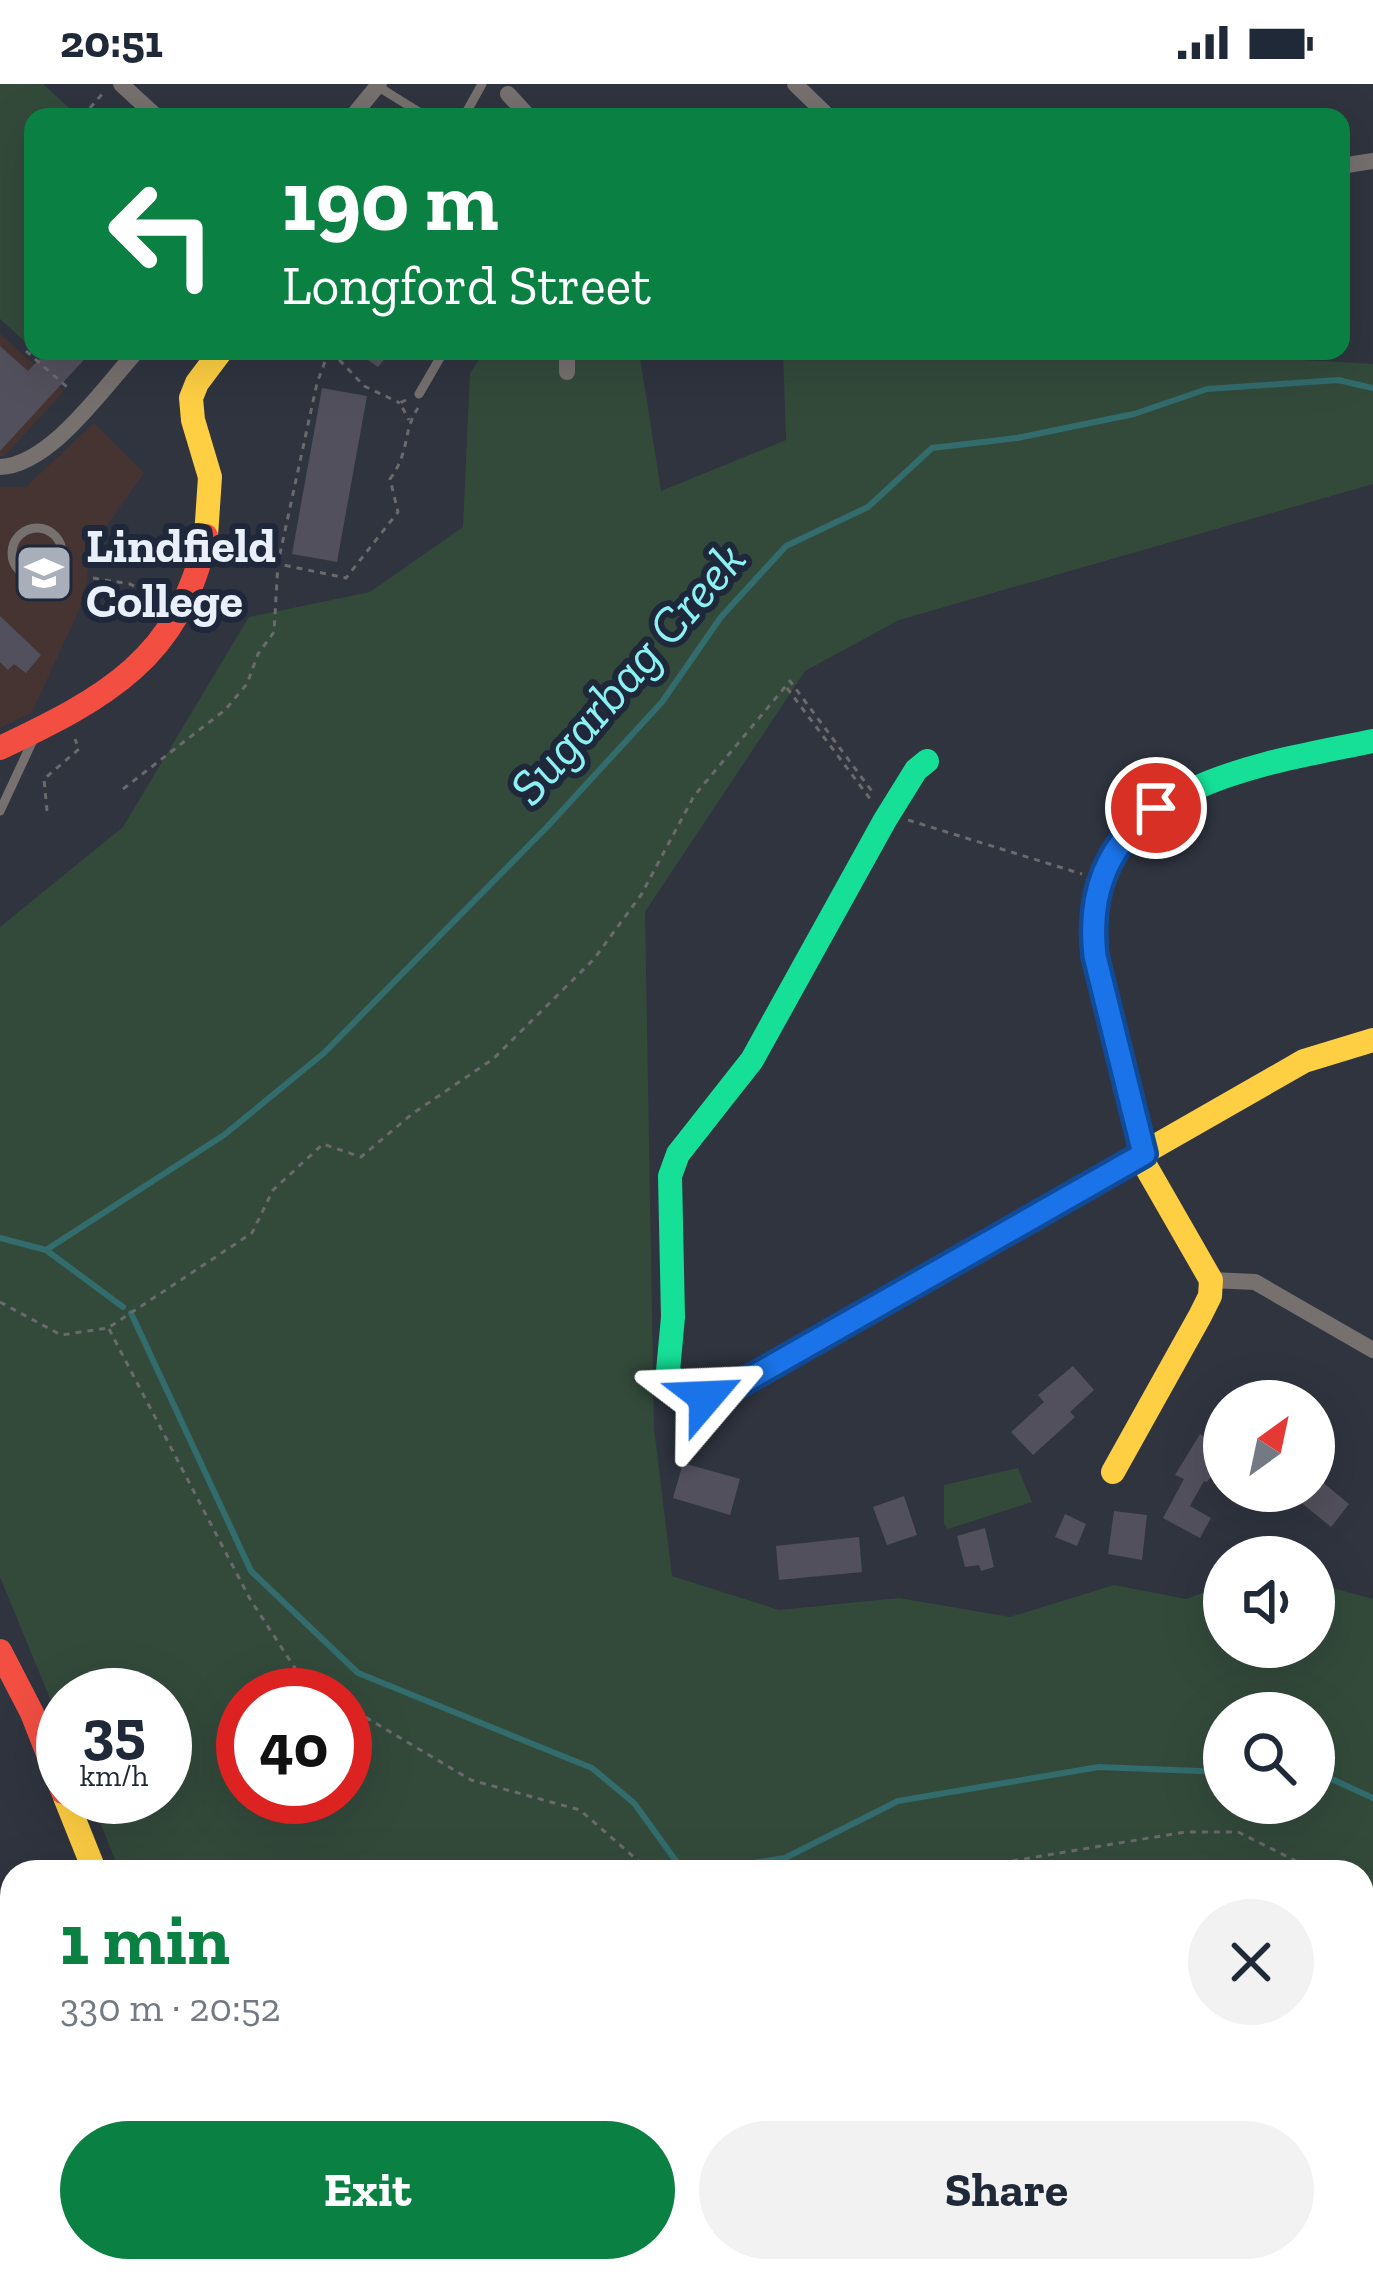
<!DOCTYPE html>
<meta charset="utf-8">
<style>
:root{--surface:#fff;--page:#f2f2f3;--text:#1f2937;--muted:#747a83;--accent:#0b8043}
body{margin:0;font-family:"Zilla Slab",serif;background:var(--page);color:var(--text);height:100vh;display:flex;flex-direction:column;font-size:45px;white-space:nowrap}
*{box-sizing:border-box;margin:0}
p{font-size:39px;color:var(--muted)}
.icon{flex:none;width:66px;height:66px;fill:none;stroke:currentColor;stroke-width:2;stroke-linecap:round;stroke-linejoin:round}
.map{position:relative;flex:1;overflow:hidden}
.details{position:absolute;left:0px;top:1776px;width:1374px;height:423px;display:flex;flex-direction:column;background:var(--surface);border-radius:36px 36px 0 0;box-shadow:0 12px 48px #0002}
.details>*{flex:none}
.guide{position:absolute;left:24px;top:24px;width:1326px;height:252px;border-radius:24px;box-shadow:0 12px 48px #0002;background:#0b8043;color:#fff;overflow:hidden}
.needle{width:78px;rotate:33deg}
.fabs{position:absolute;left:1203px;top:1296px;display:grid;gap:24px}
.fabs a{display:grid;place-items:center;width:132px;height:132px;border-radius:50%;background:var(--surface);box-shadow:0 12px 48px #0002;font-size:60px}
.speed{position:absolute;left:36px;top:1584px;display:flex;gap:24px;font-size:60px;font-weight:700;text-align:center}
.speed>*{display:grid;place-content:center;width:156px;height:156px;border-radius:50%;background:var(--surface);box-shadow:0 12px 48px #0002;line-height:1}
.speed small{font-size:30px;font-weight:400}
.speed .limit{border:18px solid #d22;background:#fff;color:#111}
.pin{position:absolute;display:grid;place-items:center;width:102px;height:102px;color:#fff;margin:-51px;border:6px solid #fff;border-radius:50%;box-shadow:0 3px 12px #0007}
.me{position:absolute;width:132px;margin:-66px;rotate:64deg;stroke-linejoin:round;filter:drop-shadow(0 0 9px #0008)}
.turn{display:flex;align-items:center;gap:42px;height:252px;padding:0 60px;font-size:54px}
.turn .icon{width:156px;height:156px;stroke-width:2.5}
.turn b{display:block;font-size:84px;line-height:102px}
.round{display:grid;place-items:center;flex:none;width:126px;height:126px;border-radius:63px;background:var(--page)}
.summary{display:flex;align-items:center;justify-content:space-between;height:204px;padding:0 60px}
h1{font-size:72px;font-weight:800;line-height:90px;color:var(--accent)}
.primary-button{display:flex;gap:24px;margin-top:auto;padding:24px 60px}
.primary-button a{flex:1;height:138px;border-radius:72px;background:var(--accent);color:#fff;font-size:48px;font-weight:800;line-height:138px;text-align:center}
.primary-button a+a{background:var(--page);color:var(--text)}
.status{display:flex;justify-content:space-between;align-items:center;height:84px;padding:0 60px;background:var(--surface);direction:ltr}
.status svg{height:33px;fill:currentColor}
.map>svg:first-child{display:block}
</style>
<div class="status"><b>20:51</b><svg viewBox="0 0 49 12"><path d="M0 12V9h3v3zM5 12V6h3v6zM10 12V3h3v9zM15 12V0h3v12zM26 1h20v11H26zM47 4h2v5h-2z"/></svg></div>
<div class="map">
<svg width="1373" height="2197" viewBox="0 0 1373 2197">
<rect width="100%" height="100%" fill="#2f343f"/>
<!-- education -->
<path fill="#453432" d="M0,250L64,307L4,372H0Z
M94,339L144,389L90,465L85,513L32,628L0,644V403H26Z"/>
<!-- green -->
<path fill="#334a3b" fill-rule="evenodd" d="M0,0H43L79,33H33L32,264L0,235Z
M485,267H639L661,407L786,356L783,267H1135L1373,280V400L899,536L805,587L645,828L654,1344L672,1492L779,1526L899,1514L1010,1533L1114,1501L1186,1515L1224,1501V1563H1314V1499L1373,1515V2153L1362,2144V1788H120L90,1713H165V1611H63V1646L0,1493V843L123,743L249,533L370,508L463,443L470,289ZM243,1611H345V1713H243ZM1224,1629H1314V1719H1224Z
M1018,1384L1032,1418L948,1445L944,1440V1401Z
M612,2187H1196L1185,2197H610Z"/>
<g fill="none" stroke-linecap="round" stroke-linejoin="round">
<!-- stream -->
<path stroke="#326c6d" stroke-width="6" d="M0,1154L46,1166L123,1223
M46,1166L224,1051L324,969L547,743L662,618L721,533L786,462L868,423L932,364L1017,354L1134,330L1207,305L1338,296L1373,304
M131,1229L251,1487L358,1589L592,1684L634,1719L684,1788
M1314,1691L1325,1692L1373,1714
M697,1788L785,1774L898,1717L1099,1683L1224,1688"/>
</g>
<!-- building -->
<path fill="#52505c" d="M0,262L28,287L47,267H92L0,367Z
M355,267H391L378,283Z
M322,304L367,312L337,478L292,470Z
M0,532L41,571L26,589L14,580L8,586L0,578Z
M1073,1282L1094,1306L1070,1328L1075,1333L1033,1371L1011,1348L1044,1318L1038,1311Z
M1200,1350L1224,1364L1216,1386L1207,1398L1204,1397L1190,1422L1211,1434L1200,1454L1163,1434L1184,1395L1175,1391Z
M683,1379L740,1395L730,1431L673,1414Z
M1314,1391L1349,1420L1331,1443L1287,1407H1314Z
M904,1412L917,1451L887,1461L873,1423Z
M1114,1427L1147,1431L1142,1476L1108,1470Z
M1065,1430L1086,1440L1077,1462L1055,1453Z
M985,1444L994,1483L981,1487L979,1481L965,1483L957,1452Z
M859,1453L862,1488L779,1496L776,1462Z"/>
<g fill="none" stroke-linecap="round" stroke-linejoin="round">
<!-- path -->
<path stroke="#6a696c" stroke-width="3" stroke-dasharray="6 6" stroke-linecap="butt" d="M82,33L103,9
M26,267L67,303
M331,267L364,302L400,319
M406,316L400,319L409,336
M226,469L346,494L398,428L390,395C411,366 402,348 418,324
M93,494L130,500L163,517
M787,604L871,716
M123,705L225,626L247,600L258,570L274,548L278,479L317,299L329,267
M47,727L44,695L79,665L75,655
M908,736L1082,790
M0,1218L61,1251L108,1244L252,1149L273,1106L323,1060L361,1073L412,1030L493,975L594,875L641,811L694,712L790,597L874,710
M109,1245L250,1515L302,1595L329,1611
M345,1621L471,1696L580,1726L651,1788
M978,1788L1012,1777L1185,1748H1238L1318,1788
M1362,1802L1373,1805
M850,2187L852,2197"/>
<!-- lane -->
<path stroke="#76706f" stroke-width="9" d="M377,2L427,33
M458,33L467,27L482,0
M419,310L444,267
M12 469a25 25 0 1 1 50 0a25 25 0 1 1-50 0Z
M0,727L33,656"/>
<!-- street -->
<path stroke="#76706f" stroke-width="16" d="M121,0L157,33
M795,0L829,33
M508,10L529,33
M352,33L379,0
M1341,82L1373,77
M567,267V288
M0,383C51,381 104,303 137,267
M1211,1196L1255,1198L1373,1266"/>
<!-- fast -->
<path stroke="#16e098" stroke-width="24" d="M1094,819C1117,697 1273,678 1373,657
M757,1290L726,1308L706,1313L690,1311L679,1304L668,1287L673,1233L670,1092L678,1070L752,976L885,736L916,686L927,677"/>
<!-- slow -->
<path stroke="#ffcf43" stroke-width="24" d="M206,452L210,393L193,336L191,314L197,299L221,267
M1094,819L1098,893L1143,1057L1145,1081L1211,1196L1210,1212L1200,1232L1113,1388
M757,1290L1304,977L1373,956
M65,1713L95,1788
M270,2187L274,2197"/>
<!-- jam -->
<path stroke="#f24e42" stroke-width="24" d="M0,664C105,614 180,575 206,452
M0,1567L32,1629L63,1708"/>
</g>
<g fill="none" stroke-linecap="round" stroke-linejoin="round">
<!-- route casing -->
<g stroke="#114b97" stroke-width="30">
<path id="route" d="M706,1313L726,1308L1144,1070L1095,872C1088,810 1106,762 1156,724"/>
</g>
<!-- route -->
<use href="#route" stroke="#1a73e8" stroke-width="21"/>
</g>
<!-- icons -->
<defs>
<g id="school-square" transform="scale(3)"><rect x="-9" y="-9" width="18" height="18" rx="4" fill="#a8aeba" stroke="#1f283a"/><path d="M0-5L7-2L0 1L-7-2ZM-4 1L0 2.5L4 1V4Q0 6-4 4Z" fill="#fff"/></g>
</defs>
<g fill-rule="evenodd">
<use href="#school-square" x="44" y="489"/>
</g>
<g text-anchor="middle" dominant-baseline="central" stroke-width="12" stroke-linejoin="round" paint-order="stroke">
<!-- poi labels -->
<g font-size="48" font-weight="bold" fill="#e9f0fc" stroke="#1f283a" text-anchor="start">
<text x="86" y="461">Lindfield<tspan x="86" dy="55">College</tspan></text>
</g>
<!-- water labels -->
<g font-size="51" font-style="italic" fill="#8cf1f2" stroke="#1f283a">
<text transform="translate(627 589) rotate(-49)">Sugarbag Creek</text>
</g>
</g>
</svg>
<div class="fabs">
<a><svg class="needle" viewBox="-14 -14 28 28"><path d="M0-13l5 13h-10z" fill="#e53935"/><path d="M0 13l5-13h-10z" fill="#747a83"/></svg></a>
<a><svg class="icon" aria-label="sound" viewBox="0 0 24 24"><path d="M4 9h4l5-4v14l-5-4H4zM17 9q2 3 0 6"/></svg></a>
<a><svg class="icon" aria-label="search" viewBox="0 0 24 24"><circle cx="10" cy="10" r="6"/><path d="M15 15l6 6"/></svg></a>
</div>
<div class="speed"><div>35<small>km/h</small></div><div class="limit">40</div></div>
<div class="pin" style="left:1156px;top:724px;background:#d93025"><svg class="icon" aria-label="arrive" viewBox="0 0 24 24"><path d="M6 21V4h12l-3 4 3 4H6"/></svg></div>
<svg class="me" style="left:706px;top:1313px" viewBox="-20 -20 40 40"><path d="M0-17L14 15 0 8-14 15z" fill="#1a73e8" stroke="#fff" stroke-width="4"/></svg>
<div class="guide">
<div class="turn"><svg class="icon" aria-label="left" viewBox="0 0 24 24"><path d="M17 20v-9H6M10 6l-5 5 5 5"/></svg><div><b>190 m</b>Longford Street</div></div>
</div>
<section class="details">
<div class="summary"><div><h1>1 min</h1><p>330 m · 20:52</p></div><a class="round"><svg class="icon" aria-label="close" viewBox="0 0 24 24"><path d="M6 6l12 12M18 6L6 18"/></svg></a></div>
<div class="primary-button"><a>Exit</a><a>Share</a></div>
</section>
</div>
